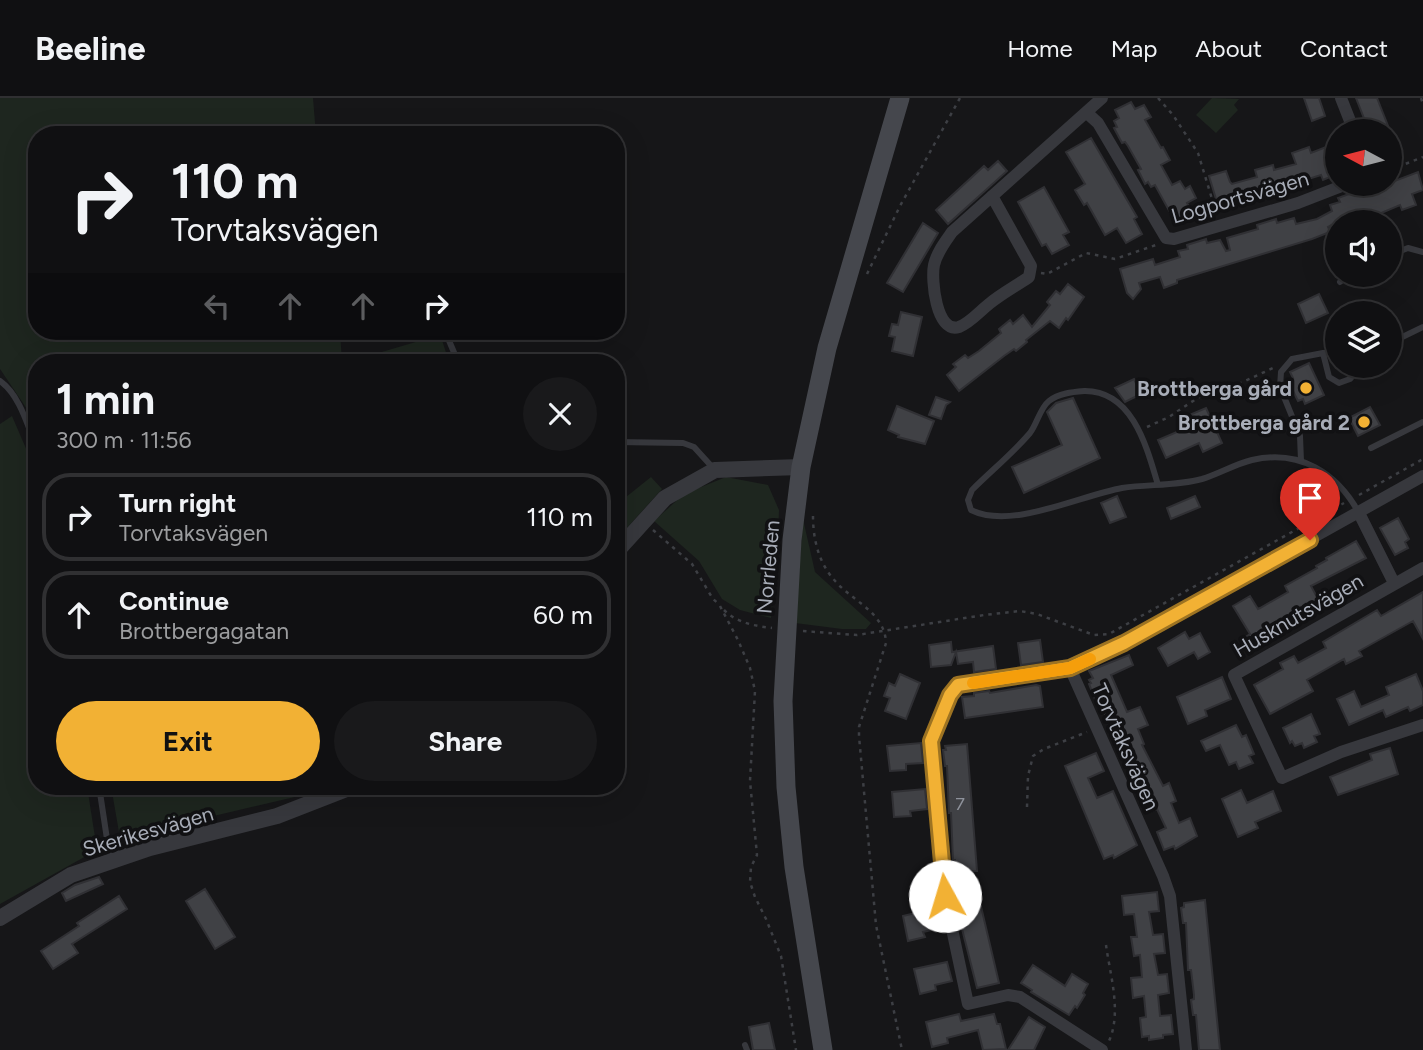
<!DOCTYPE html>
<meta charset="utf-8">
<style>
:root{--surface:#101012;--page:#19191b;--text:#f1f3f6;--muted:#9c9d9f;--line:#303032;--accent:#f2b134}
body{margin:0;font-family:Figtree,sans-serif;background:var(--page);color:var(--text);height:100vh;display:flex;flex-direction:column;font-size:26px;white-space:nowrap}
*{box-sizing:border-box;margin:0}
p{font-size:23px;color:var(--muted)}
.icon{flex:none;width:38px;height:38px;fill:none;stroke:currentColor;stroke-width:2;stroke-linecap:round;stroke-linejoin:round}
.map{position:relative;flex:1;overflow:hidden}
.panel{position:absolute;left:28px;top:256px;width:597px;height:441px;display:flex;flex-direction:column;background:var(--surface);border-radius:28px;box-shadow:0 7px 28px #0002,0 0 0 2px var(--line)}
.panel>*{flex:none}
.banner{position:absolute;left:28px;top:28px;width:597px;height:214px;border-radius:28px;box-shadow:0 7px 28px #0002,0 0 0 2px var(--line);background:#101012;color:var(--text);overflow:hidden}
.needle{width:46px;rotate:277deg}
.buttons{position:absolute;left:1325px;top:21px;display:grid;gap:14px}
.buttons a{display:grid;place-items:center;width:77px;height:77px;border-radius:50%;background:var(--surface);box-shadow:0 7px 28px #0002,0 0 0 2px var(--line);font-size:35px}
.pin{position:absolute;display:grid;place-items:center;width:60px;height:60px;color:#fff;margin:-72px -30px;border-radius:50% 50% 50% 0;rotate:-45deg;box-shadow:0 0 7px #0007}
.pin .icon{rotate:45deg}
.me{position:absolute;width:77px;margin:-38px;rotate:354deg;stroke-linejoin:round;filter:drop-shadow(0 0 5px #0008)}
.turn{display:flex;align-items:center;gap:24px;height:147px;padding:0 28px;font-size:32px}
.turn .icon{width:91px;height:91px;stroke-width:2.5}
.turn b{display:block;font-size:49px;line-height:60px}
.lanes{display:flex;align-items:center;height:66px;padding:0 28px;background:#0003;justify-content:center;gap:35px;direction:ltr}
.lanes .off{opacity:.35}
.round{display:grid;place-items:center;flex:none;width:74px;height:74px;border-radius:37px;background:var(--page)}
.summary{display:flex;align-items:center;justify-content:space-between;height:119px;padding:0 28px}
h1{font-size:42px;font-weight:700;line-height:52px}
.cta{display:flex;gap:14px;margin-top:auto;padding:14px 28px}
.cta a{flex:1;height:80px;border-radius:42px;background:var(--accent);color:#111;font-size:28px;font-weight:700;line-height:80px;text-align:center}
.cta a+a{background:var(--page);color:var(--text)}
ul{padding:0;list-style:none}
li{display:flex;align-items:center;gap:21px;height:88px;margin:0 14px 10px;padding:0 14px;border:4px solid var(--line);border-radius:28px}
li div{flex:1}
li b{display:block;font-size:26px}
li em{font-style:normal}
header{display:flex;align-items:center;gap:42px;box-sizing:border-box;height:98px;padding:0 35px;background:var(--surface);border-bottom:2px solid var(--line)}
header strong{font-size:33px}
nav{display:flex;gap:38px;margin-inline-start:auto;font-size:24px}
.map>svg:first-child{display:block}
</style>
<header>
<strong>Beeline</strong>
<nav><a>Home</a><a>Map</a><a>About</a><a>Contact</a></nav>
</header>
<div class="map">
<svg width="1423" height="952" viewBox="0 0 1423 952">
<rect width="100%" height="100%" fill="#161618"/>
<!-- green -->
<path fill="#1e261f" d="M0,0H313L316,37H37V233H340L342,264H37V330L31,317L0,271Z
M1212,0L1239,1L1234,7L1238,12L1216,35L1196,17Z
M442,242L449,264H348L419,243Z
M12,318L37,376V688H87L97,752L0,806V326Z
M651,379L662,391L616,442V407Z
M726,379L768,387L779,412L777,468L771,520L740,512L722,501L699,463L654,423L684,396Z
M803,421L815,474L871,525L866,531H842L795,525Z
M111,688H318L299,698L120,740Z"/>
<!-- building -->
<path fill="#404145" stroke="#303034" stroke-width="2" d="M1304,0H1319L1325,18L1312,23Z
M1356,0H1377L1390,33H1369Z
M1131,4L1135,11L1144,7L1151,19L1145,22L1161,50L1163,49L1170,62L1161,67L1172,87L1180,83L1185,91L1190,88L1196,100L1187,105L1194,118L1177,127L1155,87L1151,89L1148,84L1145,86L1138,72L1141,71L1128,48L1125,44L1122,45L1114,30L1117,29L1114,23L1119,20L1115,12Z
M1091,40L1137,119L1134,121L1142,136L1126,145L1117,130L1105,137L1087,105L1084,107L1075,92L1085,86L1066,54Z
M1309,49L1311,55L1326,49L1330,59L1337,56V76L1323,82L1321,77L1299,84V82L1279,88L1281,95L1263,100V97L1235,104L1236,107L1219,111L1209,78L1226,73L1230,84L1232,86L1257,79L1255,72L1273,67L1274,72L1296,66L1292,55Z
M998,63L1007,73L948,126L936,112L984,68L988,72Z
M1418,74L1423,92L1412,96L1416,107L1402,112L1400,107L1360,124H1337L1328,129L1330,134L1312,141L1177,182V185L1164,190L1160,179L1139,185L1141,191L1133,201L1127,195L1120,171L1153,161L1155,167L1180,159L1178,153L1188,151L1187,147L1206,141L1207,145L1220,142L1226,153L1230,152L1227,140L1258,131L1257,127L1276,121L1277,125L1294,120L1296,126L1317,121L1332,113L1330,107L1340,104L1338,100L1357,93L1358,97Z
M1044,89L1069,134L1063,137L1069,147L1052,156L1046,146L1042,148L1018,104Z
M923,125L938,135L903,194L887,185Z
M1068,186L1084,199L1068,222L1066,220L1059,230L1050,223L1026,242L1027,244L1016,253L1014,251L1004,258L959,293L947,277L956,269L953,266L965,257L968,260L979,253L1001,235L999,231L1010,222L1013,226L1023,217L1032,229L1050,207L1047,204L1056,193L1060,196Z
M1319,196L1328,215L1306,225L1298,206Z
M901,214L922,219L913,258L892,253L895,239L889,238L892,226L898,227Z
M1309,265L1324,297L1305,306L1303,301L1298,303L1288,283L1293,280L1290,274Z
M1134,281L1141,296L1125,304L1115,290Z
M936,299L950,304L946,307L941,321L929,317Z
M1073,300L1100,360L1024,395L1012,369L1062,347L1047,314L1056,305Z
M897,308L934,323L925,346L898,339L899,337L888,332Z
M1370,309L1380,327L1358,338L1349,320Z
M1206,310L1222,345L1203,354L1199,345L1166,360L1158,342L1191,328L1187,318Z
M1117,398L1126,419L1110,425L1101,405Z
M1195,398L1200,409L1171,421L1167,410Z
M1398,420L1409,441L1405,444L1408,450L1395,457L1380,430Z
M1356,443L1366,460L1311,488L1319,503L1266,532L1271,540L1254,550L1247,538L1250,536L1233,508L1250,498L1258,511L1260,510L1288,494L1285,488L1317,470L1316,468L1327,462L1326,460Z
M1423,494V541L1413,523L1359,553L1362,558L1346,566L1344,561L1307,582L1313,593L1270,616L1254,587L1283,571L1280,565L1294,558L1298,565L1326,550L1323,544L1360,522L1377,512L1381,518Z
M1185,534L1189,541L1200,535L1210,554L1198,561L1194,554L1168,568L1158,550Z
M1040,542L1043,564L1021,567L1018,545Z
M951,544L952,554L993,548L996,571L974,574L973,564L958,566L956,554L951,567L931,569L929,547Z
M1129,557L1133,567L1111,577L1127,614L1140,609L1148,627L1138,631L1144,646L1142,647L1163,688L1169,685L1176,703L1171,705L1179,725L1190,720L1197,738L1175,751L1174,748L1164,752L1157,734L1166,730L1157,711L1147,715L1140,697L1149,694L1141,674L1131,678L1123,661L1132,657L1124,637L1114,640L1098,599L1095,601L1089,586L1091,585L1089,582L1093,580L1089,573Z
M900,576L920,585L906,621L885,613L890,600L884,598L889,585L895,588Z
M1416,576L1423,593V607L1410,613L1408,609L1386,619L1383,612L1349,627L1337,601L1354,593L1361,609L1389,597L1386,589Z
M1222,579L1231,601L1205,612L1207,618L1188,626L1177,599Z
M1036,587L1040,588L1043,609L965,620L962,599L974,598V595L989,593L990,595Z
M1311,616L1320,636L1314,638L1317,644L1304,650L1302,645L1295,648L1292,643L1290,645L1283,630Z
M1236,627L1242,639L1246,637L1254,656L1249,658L1253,665L1239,671L1236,664L1229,667L1220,647L1206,653L1201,643Z
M921,645L923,665L906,666V672L890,673L887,648Z
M967,646L977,773L956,774L955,762H953L951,715H949L947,668H945L943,652H946L945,648Z
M1390,650L1398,676L1338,697L1330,679L1372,662L1370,656Z
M1096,655L1104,673L1088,680L1097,700L1113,693L1137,747L1114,760L1113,757L1104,761L1065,668Z
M925,691L927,711L910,713L911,718L894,719L892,694Z
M1241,692L1247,705L1273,693L1281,713L1255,724L1258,730L1238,739L1222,701Z
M99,779L103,786L66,803L62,795L75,787Z
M205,791L235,839L215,851L186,803Z
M1157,794L1159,813L1149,814L1153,837L1163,836L1165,855L1154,856L1158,877L1167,876L1169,895L1158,897L1160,918L1171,917L1173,936L1163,937V940L1149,942V938L1142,939L1140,920L1146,919L1144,898L1133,900L1131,880L1142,879L1140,857L1134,858L1131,839H1137L1134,816L1124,817L1122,798Z
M119,798L127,811L72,846L78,855L53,871L41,853L79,828L77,825Z
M979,800L999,885L977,890L959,819H961L960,814L964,813L962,804Z
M1205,802L1220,952H1199L1196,917H1193L1191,902L1194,901V897L1191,872H1188L1186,825H1183L1181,810L1184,809V805Z
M936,810L940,830L923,834L925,839L908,843L903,818Z
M947,864L952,883L935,887L936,892L920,896L914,871Z
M1033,867L1065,888L1072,876L1088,886L1083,895L1085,897L1077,910L1075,908L1069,917L1031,894L1032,892L1021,885Z
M959,916L961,923L994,916L997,926H1000L1006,951L983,952L978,932L947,940L948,945L932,949L926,924Z
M1029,919L1045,929L1034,952H1008Z
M769,925L775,952H753L749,929Z"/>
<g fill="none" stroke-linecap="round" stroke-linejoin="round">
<!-- path -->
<path stroke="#3d3f44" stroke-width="2.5" stroke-dasharray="3.5 5" stroke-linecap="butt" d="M1158,0L1173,17L1198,55L1216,114
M1421,0L1423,6
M1390,72L1423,59
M1041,175L1047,176L1086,155L1115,161L1156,147
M867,176L900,108L960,0
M1147,329L1169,319L1199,299L1230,290L1273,270
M1359,397L1423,361
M813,418C813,442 819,466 836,484C854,504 885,515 886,545L859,629V638L876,827L902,952
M653,432L692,466L713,501L720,507
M720,508L738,542L750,570L755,593L750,683L757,757L751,769L750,784L755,799L766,821L781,858L796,952
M724,512C737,525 755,528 772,530
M803,533L857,537L984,517L1020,513L1037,516L1094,537L1109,536L1344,405
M1027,709L1028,678L1033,658L1044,651L1087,634
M1106,847C1110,877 1122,914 1109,943"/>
<!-- service -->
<path stroke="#37383d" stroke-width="6" d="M1390,157L1408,150L1423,154
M1340,184L1349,177
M445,233L458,264
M1390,245L1423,229
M1337,254L1323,255L1329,279L1339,285L1350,281L1361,268
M0,283C20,297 28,329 37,351
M616,344L683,345L694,349L714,371
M1371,350L1423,324
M1301,363L1300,338L1280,289L1281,274L1292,261L1323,255
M1158,387C1147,350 1133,293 1085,293C1073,294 1059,295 1049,303C1040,310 1037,326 1030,335C1013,355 991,373 972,392L968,402L971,412C1011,432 1079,398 1122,390C1149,386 1176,388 1202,381C1219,376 1235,366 1252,362C1300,351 1337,375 1359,415
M99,688L110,761
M745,947L747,952"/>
<!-- minor -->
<path stroke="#37383d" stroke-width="12" d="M1341,0L1354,33
M1087,15L1098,25L1166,140L1174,141L1298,105L1347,86
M992,98L1031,168L1029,179C1016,188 1001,196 989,206C980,213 970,225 959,229C936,236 931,181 934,167C937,154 945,144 952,134L1102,0
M1359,415L1394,485
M1423,470L1234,577L1282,680L1341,654L1423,627
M1070,570L1124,545L1423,378
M1102,952L1020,899L1008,897L968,906L945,798L931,643L950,597L959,587L1070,570L1163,778L1170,798L1186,952"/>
<!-- tertiary -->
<path stroke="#37383d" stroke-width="16" d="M616,454L665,400L715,372L801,369
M0,820L71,777L150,750L277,718L354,688"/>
<!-- secondary -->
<path stroke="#45474d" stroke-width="19" d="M823,952L794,769L786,689L783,603L792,442L801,369L827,250L900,0"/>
</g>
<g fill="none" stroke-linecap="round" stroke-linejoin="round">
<!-- route casing -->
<g stroke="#9d7322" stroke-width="18">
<path id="route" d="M945,798L931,643L950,597L958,587L1070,570L1124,545L1310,442"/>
</g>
<!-- route -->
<use href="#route" stroke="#f2b134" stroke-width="12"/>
<!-- slow -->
<path stroke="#f59e0b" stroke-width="12" d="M973,585L1070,570L1090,561"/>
</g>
<!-- markers -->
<g fill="#f2b134" stroke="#111113" stroke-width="2.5">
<circle cx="1306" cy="290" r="7"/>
<circle cx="1364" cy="324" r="7"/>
</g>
<g text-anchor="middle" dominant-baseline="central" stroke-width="7" stroke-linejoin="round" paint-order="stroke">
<!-- number labels -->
<g font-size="18" fill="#8e929b">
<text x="960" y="706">7</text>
</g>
<!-- street labels -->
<g font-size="21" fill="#a8adb8" stroke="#111113">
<text transform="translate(1240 99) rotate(-16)">Logportsvägen</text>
<text transform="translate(768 469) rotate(-85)">Norrleden</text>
<text transform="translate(1298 517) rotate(-30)">Husknutsvägen</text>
<text transform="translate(1126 649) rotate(66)">Torvtaksvägen</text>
<text transform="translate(148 733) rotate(-16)">Skerikesvägen</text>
</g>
<!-- poi labels -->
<g font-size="21" font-weight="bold" fill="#a8adb8" stroke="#111113" text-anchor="end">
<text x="1292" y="290">Brottberga gård</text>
<text x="1350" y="324">Brottberga gård 2</text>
</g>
</g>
</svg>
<div class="buttons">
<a><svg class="needle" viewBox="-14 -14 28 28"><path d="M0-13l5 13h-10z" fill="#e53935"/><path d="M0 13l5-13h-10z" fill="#9c9d9f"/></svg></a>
<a><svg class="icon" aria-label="sound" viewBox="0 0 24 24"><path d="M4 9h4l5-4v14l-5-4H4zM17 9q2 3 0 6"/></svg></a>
<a><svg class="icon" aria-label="layers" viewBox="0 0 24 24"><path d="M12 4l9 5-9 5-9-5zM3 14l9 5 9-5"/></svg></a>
</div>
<div class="pin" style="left:1310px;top:442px;background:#d93025"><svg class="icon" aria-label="arrive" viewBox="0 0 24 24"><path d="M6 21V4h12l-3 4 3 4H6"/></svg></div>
<svg class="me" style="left:945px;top:798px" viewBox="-20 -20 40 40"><circle r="19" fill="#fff"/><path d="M0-13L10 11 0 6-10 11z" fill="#f2b134"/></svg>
<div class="banner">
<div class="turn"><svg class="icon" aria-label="right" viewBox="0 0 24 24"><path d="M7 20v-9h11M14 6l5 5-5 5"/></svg><div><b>110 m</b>Torvtaksvägen</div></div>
<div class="lanes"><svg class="icon off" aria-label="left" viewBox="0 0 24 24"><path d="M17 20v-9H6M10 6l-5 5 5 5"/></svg><svg class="icon off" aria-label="ahead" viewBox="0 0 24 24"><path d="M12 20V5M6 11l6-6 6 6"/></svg><svg class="icon off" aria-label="ahead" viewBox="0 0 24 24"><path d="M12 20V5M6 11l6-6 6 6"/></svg><svg class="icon" aria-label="right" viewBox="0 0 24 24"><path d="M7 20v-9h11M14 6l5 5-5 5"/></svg></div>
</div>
<section class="panel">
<div class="summary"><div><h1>1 min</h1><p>300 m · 11:56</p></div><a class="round"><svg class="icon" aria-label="close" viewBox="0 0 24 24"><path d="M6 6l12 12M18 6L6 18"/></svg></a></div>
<ul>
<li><svg class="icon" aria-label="right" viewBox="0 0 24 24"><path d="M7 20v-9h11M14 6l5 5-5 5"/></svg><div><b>Turn right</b><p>Torvtaksvägen</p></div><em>110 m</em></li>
<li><svg class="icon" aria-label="ahead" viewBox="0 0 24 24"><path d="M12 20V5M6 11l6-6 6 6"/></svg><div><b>Continue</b><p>Brottbergagatan</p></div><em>60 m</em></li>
</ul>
<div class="cta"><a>Exit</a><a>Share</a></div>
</section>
</div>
